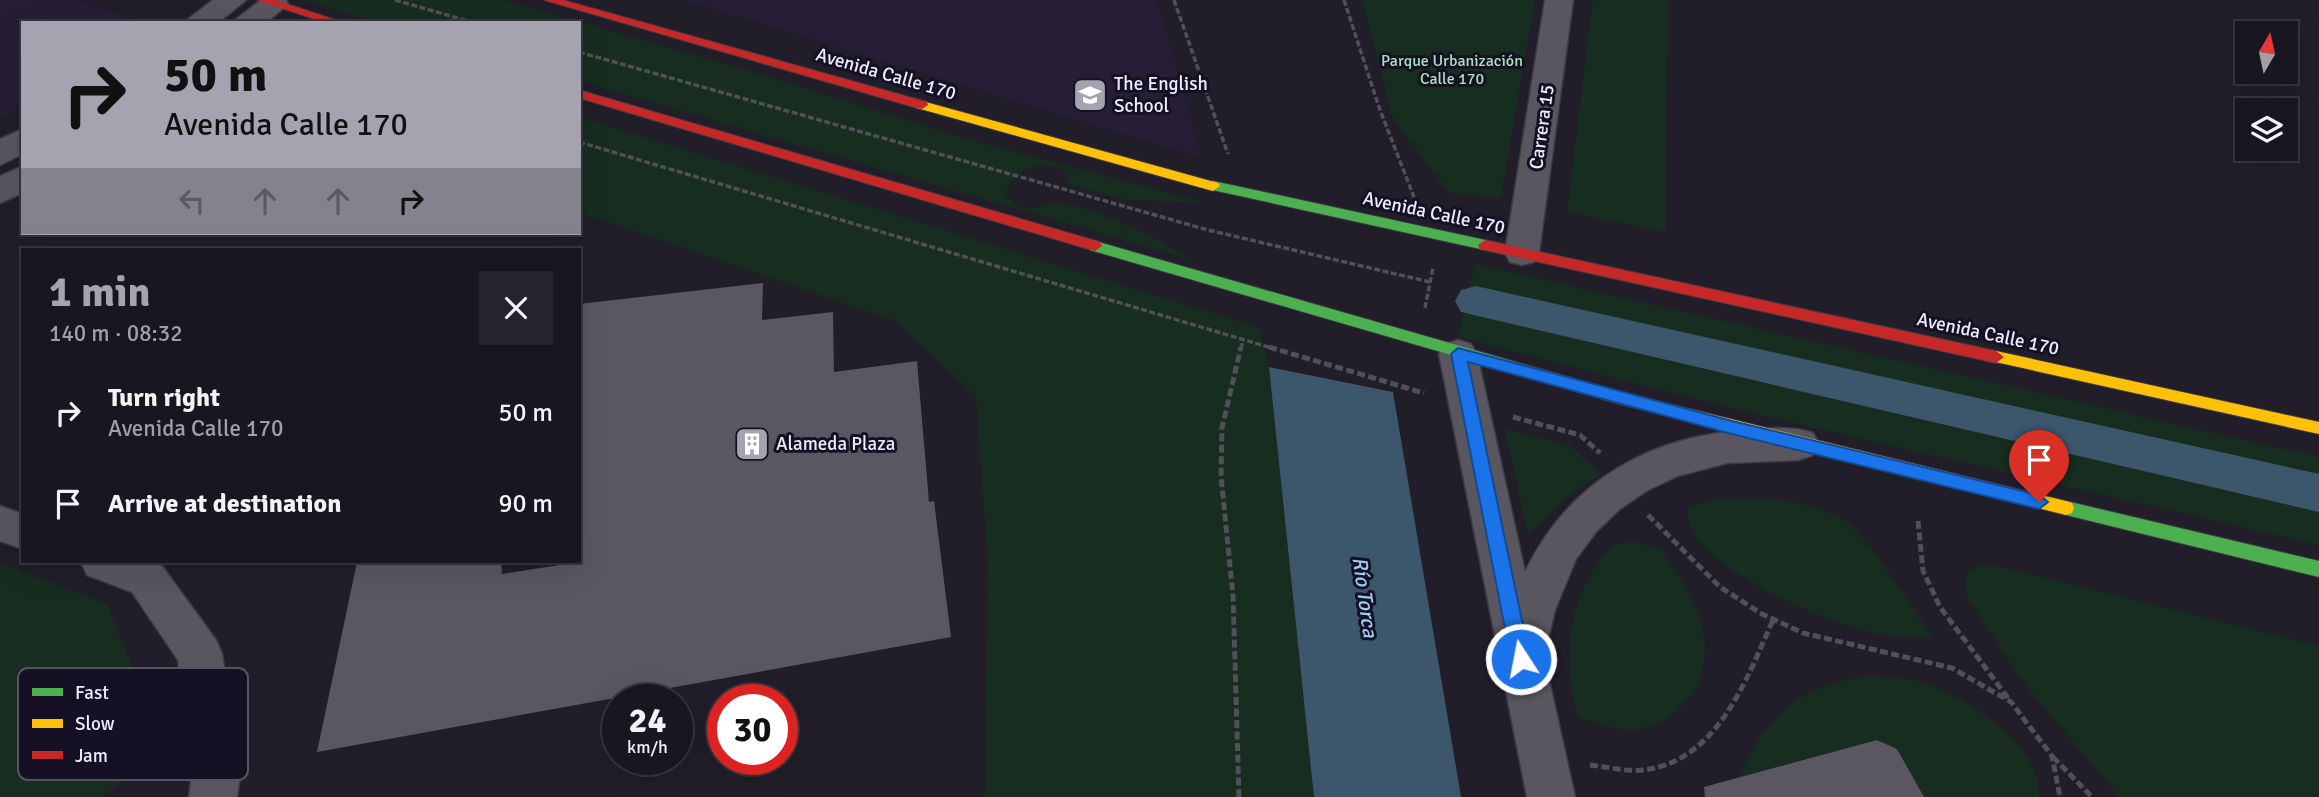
<!DOCTYPE html>
<meta charset="utf-8">
<style>
:root{--surface:#19161f;--page:#26232c;--text:#f1f3f6;--muted:#9f9fa4;--line:#37353d;--accent:#a6a3b1}
body{margin:0;font-family:Signika,sans-serif;background:var(--page);color:var(--text);height:100vh;display:flex;flex-direction:column;font-size:26px;white-space:nowrap}
*{box-sizing:border-box;margin:0}
p{font-size:23px;color:var(--muted)}
.icon{flex:none;width:38px;height:38px;fill:none;stroke:currentColor;stroke-width:2;stroke-linecap:round;stroke-linejoin:round}
.map{position:relative;flex:1;overflow:hidden}
.sheet{position:absolute;left:21px;top:248px;width:560px;height:315px;display:flex;flex-direction:column;background:var(--surface);border-radius:0px;box-shadow:0 7px 28px #0002,0 0 0 2px var(--line)}
.sheet>*{flex:none}
.hud{position:absolute;left:21px;top:21px;width:560px;height:214px;border-radius:0px;box-shadow:0 7px 28px #0002,0 0 0 2px var(--line);background:#a6a3b1;color:#111;overflow:hidden}
.needle{width:46px;rotate:9deg}
.controls{position:absolute;left:2235px;top:21px;display:grid;gap:14px}
.controls a{display:grid;place-items:center;width:63px;height:63px;border-radius:0px;background:var(--surface);box-shadow:0 7px 28px #0002,0 0 0 2px var(--line);font-size:35px}
.speed{position:absolute;left:602px;top:684px;display:flex;gap:14px;font-size:35px;font-weight:700;text-align:center}
.speed>*{display:grid;place-content:center;width:91px;height:91px;border-radius:50%;background:var(--surface);box-shadow:0 7px 28px #0002,0 0 0 2px var(--line);line-height:1}
.speed small{font-size:18px;font-weight:400}
.speed .limit{border:10px solid #d22;background:#fff;color:#111}
.pin{position:absolute;display:grid;place-items:center;width:60px;height:60px;color:#fff;margin:-72px -30px;border-radius:50% 50% 50% 0;rotate:-45deg;box-shadow:0 0 7px #0007}
.pin .icon{rotate:45deg}
.me{position:absolute;width:77px;margin:-38px;rotate:349deg;stroke-linejoin:round;filter:drop-shadow(0 0 5px #0008)}
.turn{display:flex;align-items:center;gap:24px;height:147px;padding:0 28px;font-size:32px}
.turn .icon{width:91px;height:91px;stroke-width:2.5}
.turn b{display:block;font-size:49px;line-height:60px}
.lanes{display:flex;align-items:center;height:66px;padding:0 28px;background:#0003;justify-content:center;gap:35px;direction:ltr}
.lanes .off{opacity:.35}
.round{display:grid;place-items:center;flex:none;width:74px;height:74px;border-radius:0px;background:var(--page)}
.summary{display:flex;align-items:center;justify-content:space-between;height:119px;padding:0 28px}
h1{font-size:42px;font-weight:700;line-height:52px;color:var(--accent)}
ul{padding:0;list-style:none}
li{display:flex;align-items:center;gap:21px;height:91px;padding:0 28px}
li div{flex:1}
li b{display:block;font-size:26px}
li em{font-style:normal}
.map>svg:first-child{display:block}
</style>
<div class="map">
<svg width="2319" height="797" viewBox="0 0 2319 797">
<rect width="100%" height="100%" fill="#211e29"/>
<!-- built -->
<path fill="#251e36" d="M0,0H74L143,22L23,23V104L0,119Z
M684,0H1154L1167,32L1202,158Z"/>
<!-- green -->
<path fill="#172d20" d="M304,0H503L756,73L977,142L1208,203L1125,200L1070,185C1064,150 1009,165 1006,195C1025,221 1038,202 1059,204C1094,205 1163,241 1192,260L579,81V23H380Z
M1362,0H1535L1501,197L1449,193L1393,118Z
M1593,0H1668L1665,232L1567,212Z
M579,117L1258,327L1269,367L1314,797H985L988,563L976,396L896,321L579,212Z
M1475,264L2319,457V545L1734,409L1458,337Z
M1505,429L1570,445L1601,474L1566,497L1528,535Z
M1739,499C1773,499 1808,501 1839,517C1867,532 1912,608 1932,636C1913,637 1893,637 1873,633C1828,623 1710,573 1691,528C1688,522 1688,514 1687,507L1709,501Z
M1632,541L1662,550C1679,576 1697,602 1703,632C1713,677 1685,719 1640,729C1619,733 1596,723 1577,717C1565,665 1564,609 1598,564C1608,550 1614,542 1632,541Z
M0,563L107,604L170,759L121,782L102,797H0Z
M1976,565H1994L2319,646V797H2119L2022,681L1968,599C1963,583 1963,576 1976,565Z
M1868,676C1888,677 1908,677 1927,684C1969,698 2043,747 2039,797H1924L1897,749L1877,740L1739,777C1770,712 1795,688 1868,676Z"/>
<!-- water -->
<path fill="#3c576c" d="M1269,367L1393,392L1461,797H1314Z"/>
<g fill="none" stroke-linecap="round" stroke-linejoin="round">
<!-- canal -->
<path fill="#3c576c" fill-rule="evenodd" d="M1476,286L2319,474V512L1461,312L1455,301L1461,290Z"/>
</g>
<!-- building -->
<path fill="#5a5762" d="M763,283L762,320L833,312L834,372L917,361L929,502L934,501L951,637L317,752L357,562H501L502,574L579,562V304Z
M1877,740L1897,749L1924,797H1705L1704,787Z"/>
<g fill="none" stroke-linecap="round" stroke-linejoin="round">
<!-- street casing -->
<g stroke="#3c3a43" stroke-width="3">
<path id="street" d="M213,0H246L218,23H183Z
M261,0H286L288,4L266,23H231Z
M1545,0H1573L1539,253L1534,262L1522,265L1510,262L1505,253Z
M23,129V154L0,165V139Z
M23,166V193L0,203V176Z
M1458,340L1471,344L1477,354L1525,572C1568,482 1650,435 1749,430C1771,428 1793,426 1813,433L1819,444L1813,455L1799,460L1727,463L1678,476L1648,490L1620,509L1596,532L1576,559L1555,610L1544,657L1575,797H1527L1439,354L1445,344Z
M0,506L23,514V549L0,541Z
M81,562H151L162,566L216,640L222,654L240,774L237,797H189L192,774L178,660L132,592L87,575Z"/>
</g>
<!-- fast casing -->
<g stroke="#3c3a43" stroke-width="2">
<path id="fast" d="M1213,181L1485,240L1492,245L1485,250L1208,189L1206,186Z
M1095,241L1620,392L1626,394L1628,398L1626,402L1620,404L1090,250L1088,246Z
M2066,501L2319,561V577L2066,515L2060,513L2058,508L2060,503Z"/>
</g>
<!-- slow casing -->
<g stroke="#3c3a43" stroke-width="2">
<path id="slow" d="M922,101L1218,183L1220,186L1213,191L917,108L916,105Z
M1996,351L2319,422V434L1991,361L1988,357L1991,353Z
M1620,392L2066,501L2072,503L2074,508L2072,513L2066,515L1620,404L1614,402L1612,398L1614,394Z"/>
</g>
<!-- jam casing -->
<g stroke="#3c3a43" stroke-width="2">
<path id="jam" d="M257,0H275L345,23H326Z
M544,0H563L927,102L928,105L922,109L917,108Z
M579,90L1100,242L1102,246L1095,251L579,98Z
M1485,240L1996,351L2004,357L1996,363L1480,249L1478,245Z"/>
</g>
<!-- path-far1 -->
<path stroke="#514f57" stroke-width="3.5" stroke-dasharray="6 2.5" stroke-linecap="butt" d="M395,0L475,23
M1174,0L1228,154
M1344,0L1380,110L1414,197
M579,52L1208,230L1430,282
M579,142L1275,349
M1425,308L1433,268
M1241,349L1243,340"/>
<!-- path -->
<path stroke="#514f57" stroke-width="5" stroke-dasharray="8 3.5" stroke-linecap="butt" d="M1269,347L1424,393
M1513,417L1580,435L1600,453
M1648,515L1720,587L1762,614L1803,633L1952,668L2011,702L2052,756L2060,797
M1918,521L1923,571L1940,607L2008,698
M2053,757L2092,797
M1590,765C1608,767 1626,772 1644,770C1718,761 1747,678 1773,620
M1239,797L1233,596L1221,476L1222,428L1241,347"/>
<!-- street -->
<use href="#street" fill="#59565f" fill-rule="evenodd"/>
<!-- fast -->
<use href="#fast" fill="#4caf50" fill-rule="evenodd"/>
<!-- slow -->
<use href="#slow" fill="#ffc107" fill-rule="evenodd"/>
<!-- jam -->
<use href="#jam" fill="#c62828" fill-rule="evenodd"/>
</g>
<!-- route -->
<path fill="#1a73e8" stroke="#114b97" stroke-width="2" d="M1458,348L1732,421L2039,495L2048,502L2039,509L1732,434L1468,362L1530,659L1527,664L1521,667L1514,664L1511,659L1451,354Z"/>
<!-- icons -->
<defs>
<g id="school-square" transform="scale(1.75)"><rect x="-9" y="-9" width="18" height="18" rx="4" fill="#a6a3b1" stroke="#161024"/><path d="M0-5L7-2L0 1L-7-2ZM-4 1L0 2.5L4 1V4Q0 6-4 4Z" fill="#fff"/></g>
<g id="building-square" transform="scale(1.75)"><rect x="-9" y="-9" width="18" height="18" rx="4" fill="#a6a3b1" stroke="#161024"/><path d="M-4-6H4V6H1V3H-1V6H-4ZM-2.5-4.3h1.7v1.8h-1.7ZM.8-4.3h1.7v1.8H.8ZM-2.5-1h1.7V.8h-1.7ZM.8-1h1.7V.8H.8Z" fill="#fff"/></g>
</defs>
<g fill-rule="evenodd">
<use href="#school-square" x="1090" y="95"/>
<use href="#building-square" x="752" y="444"/>
</g>
<g text-anchor="middle" dominant-baseline="central" stroke-width="6" stroke-linejoin="round" paint-order="stroke">
<!-- far-park labels -->
<g font-size="16" fill="#a8e2bc" stroke="#161024">
<text x="1452" y="61">Parque Urbanización<tspan x="1452" dy="18">Calle 170</tspan></text>
</g>
<!-- street labels -->
<g font-size="19" fill="#eeebfa" stroke="#161024">
<text transform="translate(886 74) rotate(16)">Avenida Calle 170</text>
<text transform="translate(1542 127) rotate(-82)">Carrera 15</text>
<text transform="translate(1434 213) rotate(12)">Avenida Calle 170</text>
<text transform="translate(1988 334) rotate(12)">Avenida Calle 170</text>
</g>
<!-- poi labels -->
<g font-size="19" fill="#eeebfa" stroke="#161024" text-anchor="start">
<text x="1114" y="84">The English<tspan x="1114" dy="22">School</tspan></text>
<text x="776" y="444">Alameda Plaza</text>
</g>
<!-- water labels -->
<g font-size="21" font-style="italic" fill="#99cff7" stroke="#161024">
<text transform="translate(1365 597) rotate(82)">Río Torca</text>
</g>
</g>
<!-- legend -->
<rect x="18" y="668" width="230" height="112" rx="10" fill="#161024" stroke="#575264" stroke-width="2"/>
<rect x="32" y="688" width="31" height="8" fill="#4caf50"/>
<rect x="32" y="719" width="31" height="9" fill="#ffc107"/>
<rect x="32" y="751" width="31" height="8" fill="#c62828"/>
<g font-size="19" fill="#eeebfa">
<text x="75" y="699">Fast</text>
<text x="75" y="730">Slow</text>
<text x="75" y="762">Jam</text>
</g>
</svg>
<div class="controls">
<a><svg class="needle" viewBox="-14 -14 28 28"><path d="M0-13l5 13h-10z" fill="#e53935"/><path d="M0 13l5-13h-10z" fill="#9f9fa4"/></svg></a>
<a><svg class="icon" aria-label="layers" viewBox="0 0 24 24"><path d="M12 4l9 5-9 5-9-5zM3 14l9 5 9-5"/></svg></a>
</div>
<div class="speed"><div>24<small>km/h</small></div><div class="limit">30</div></div>
<div class="pin" style="left:2039px;top:502px;background:#d93025"><svg class="icon" aria-label="arrive" viewBox="0 0 24 24"><path d="M6 21V4h12l-3 4 3 4H6"/></svg></div>
<svg class="me" style="left:1521px;top:659px" viewBox="-20 -20 40 40"><circle r="17" fill="#1a73e8" stroke="#fff" stroke-width="3"/><path d="M0-11L8 9 0 5-8 9z" fill="#fff"/></svg>
<div class="hud">
<div class="turn"><svg class="icon" aria-label="right" viewBox="0 0 24 24"><path d="M7 20v-9h11M14 6l5 5-5 5"/></svg><div><b>50 m</b>Avenida Calle 170</div></div>
<div class="lanes"><svg class="icon off" aria-label="left" viewBox="0 0 24 24"><path d="M17 20v-9H6M10 6l-5 5 5 5"/></svg><svg class="icon off" aria-label="ahead" viewBox="0 0 24 24"><path d="M12 20V5M6 11l6-6 6 6"/></svg><svg class="icon off" aria-label="ahead" viewBox="0 0 24 24"><path d="M12 20V5M6 11l6-6 6 6"/></svg><svg class="icon" aria-label="right" viewBox="0 0 24 24"><path d="M7 20v-9h11M14 6l5 5-5 5"/></svg></div>
</div>
<section class="sheet">
<div class="summary"><div><h1>1 min</h1><p>140 m · 08:32</p></div><a class="round"><svg class="icon" aria-label="close" viewBox="0 0 24 24"><path d="M6 6l12 12M18 6L6 18"/></svg></a></div>
<ul>
<li><svg class="icon" aria-label="right" viewBox="0 0 24 24"><path d="M7 20v-9h11M14 6l5 5-5 5"/></svg><div><b>Turn right</b><p>Avenida Calle 170</p></div><em>50 m</em></li>
<li><svg class="icon" aria-label="arrive" viewBox="0 0 24 24"><path d="M6 21V4h12l-3 4 3 4H6"/></svg><div><b>Arrive at destination</b></div><em>90 m</em></li>
</ul>
</section>
</div>
